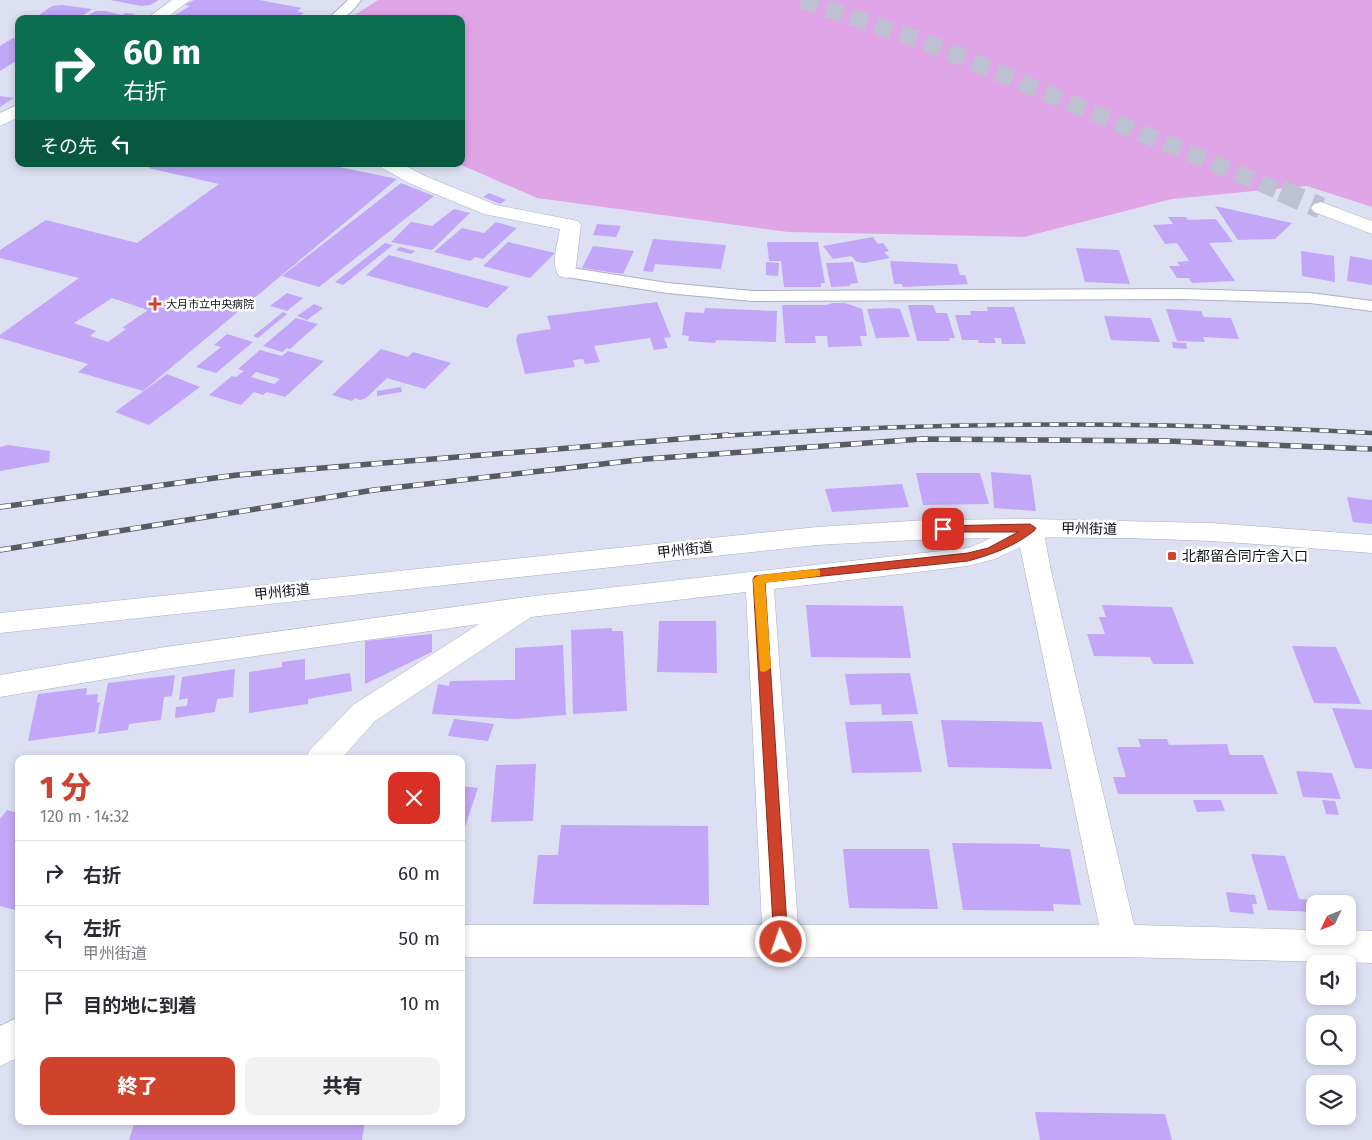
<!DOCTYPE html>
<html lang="ja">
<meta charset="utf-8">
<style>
:root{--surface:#fff;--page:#f2f2f3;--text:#2b2b33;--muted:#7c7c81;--line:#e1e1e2;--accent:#cf432c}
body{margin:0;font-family:"Fira Sans","Noto Sans JP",sans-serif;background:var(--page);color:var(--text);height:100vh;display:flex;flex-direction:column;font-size:19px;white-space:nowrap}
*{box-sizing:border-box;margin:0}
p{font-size:16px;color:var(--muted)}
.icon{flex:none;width:28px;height:28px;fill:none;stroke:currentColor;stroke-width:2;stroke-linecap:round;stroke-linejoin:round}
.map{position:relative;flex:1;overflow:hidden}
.details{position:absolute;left:15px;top:755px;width:450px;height:370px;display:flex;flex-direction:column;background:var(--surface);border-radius:10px;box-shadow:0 2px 8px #0003}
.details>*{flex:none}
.guide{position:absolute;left:15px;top:15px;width:450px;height:152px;border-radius:10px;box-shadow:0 2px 8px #0003;background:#0b6e4f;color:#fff;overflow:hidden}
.needle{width:32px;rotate:227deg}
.controls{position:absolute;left:1306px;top:895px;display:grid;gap:10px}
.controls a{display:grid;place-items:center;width:50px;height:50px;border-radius:10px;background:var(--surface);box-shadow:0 2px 8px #0003;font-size:25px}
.pin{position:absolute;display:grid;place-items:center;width:42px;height:42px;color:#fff;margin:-21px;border-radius:10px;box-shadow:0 2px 8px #0006}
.me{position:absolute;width:55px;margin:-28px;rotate:357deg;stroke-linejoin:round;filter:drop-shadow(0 0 4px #0008)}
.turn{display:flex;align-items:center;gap:18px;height:105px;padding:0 25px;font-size:22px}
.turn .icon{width:65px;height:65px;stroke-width:2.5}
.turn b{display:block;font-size:35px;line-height:42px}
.then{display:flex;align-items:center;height:48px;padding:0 25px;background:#0003;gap:10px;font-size:19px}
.round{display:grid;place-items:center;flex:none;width:52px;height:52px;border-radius:10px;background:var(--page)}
.headline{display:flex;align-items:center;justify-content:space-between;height:85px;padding:0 25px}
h1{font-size:30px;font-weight:800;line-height:38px;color:var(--accent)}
.button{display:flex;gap:10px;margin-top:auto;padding:10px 25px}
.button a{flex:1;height:58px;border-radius:10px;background:var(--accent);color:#fff;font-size:20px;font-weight:800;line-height:58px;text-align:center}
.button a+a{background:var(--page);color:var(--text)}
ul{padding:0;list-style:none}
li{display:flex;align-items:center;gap:15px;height:65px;padding:0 25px;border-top:1px solid var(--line)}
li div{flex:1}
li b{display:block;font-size:19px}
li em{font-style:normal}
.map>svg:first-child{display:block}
</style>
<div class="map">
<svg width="1372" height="1140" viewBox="0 0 1372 1140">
<rect width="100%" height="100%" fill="#dde0f2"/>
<!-- green -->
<path fill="#e0a5e7" d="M378,0H1372V207L1307,186L1172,199L1024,237L788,232L537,198L459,164H461V19H349Z"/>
<!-- building -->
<path fill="#c2a6f7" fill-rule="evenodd" d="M110,0H159L150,5L141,6Z
M194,0H259L302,8L297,11L304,13L294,19H184L175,15L190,6L185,5Z
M62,5L92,9L78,19L39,15L52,6Z
M96,11H105L122,15L126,13L135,14L129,17L132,19H81Z
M13,38L19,39L17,59H19L0,71V46Z
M0,96L14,98L0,107Z
M154,164H325L397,179L143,391L78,372L88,364L0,338V335L79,278L0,258V250L46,220L137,243L219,184L148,168ZM112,298L148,310L122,328L126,329L108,342L90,336L96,331L74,323Z
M401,183L434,196L319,287L282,276Z
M489,193L506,200L500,204L483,197Z
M1215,206L1292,223L1275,239L1238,240Z
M454,209L470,213L432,250L391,242L411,222L432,226Z
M1168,217H1186L1188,220L1216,219L1233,242L1209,243L1235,281L1192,283L1189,278H1177L1169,266H1180L1177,262L1189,261L1177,243L1165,244L1153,225L1173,224Z
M496,222L517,228L483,259L475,257L470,261L434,252L462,228L484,233Z
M597,224L621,226L616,237L593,235Z
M873,237L878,244L883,243L889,251L884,252L890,258L864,263L857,262L851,256L833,259L823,246Z
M653,239L726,245L721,269L655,264L653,272L643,271Z
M508,242L555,253L530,278L483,266Z
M767,242H818L825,283H821V287H784L781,261H769Z
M385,243L393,245L343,285L335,282Z
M593,246L634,251L623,274L582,268Z
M400,247L415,251L411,254L396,250Z
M1076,248L1119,250L1130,284L1085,282Z
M1301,251L1334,256L1335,282L1302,276Z
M389,255L509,287L487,308L366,275Z
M1350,256L1372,260V285L1347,281Z
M890,261L957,264L960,275H965L968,284L903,287L902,284H894Z
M766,262L779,263L778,276L766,275Z
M853,262L858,283L850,284V286L831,287L826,263Z
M287,293L303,298L287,311L270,306Z
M657,302L671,337L664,338L668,348L654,350L650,338L594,346L600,362L585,364L583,359L573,360L575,367L525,374L516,340L518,334L551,329L547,316Z
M833,303H845L862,309L867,336H860L862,346L828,347L827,336H815L816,343H785L782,305H826Z
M314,304L323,308L307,320L297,316Z
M908,305H933L936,313H947L955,338H949L950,341H917Z
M987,307H1014L1026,344H1002L1001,338H994L996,343H979L978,340H962L955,315H971L970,311H988Z
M705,308L777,311L776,342L716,340L715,343L688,341L689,336L682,335L685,312L704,313Z
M892,308L900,309L910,337L876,338L867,309Z
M1166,309L1201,311L1204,317L1231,318L1239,339L1203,337L1205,342L1177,341Z
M283,312L287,314L258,338L253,336Z
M1104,316L1151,318L1160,342L1111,340Z
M296,318L318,324L290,349L287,348L282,352L263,346Z
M227,334L253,342L216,373L196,367L221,347L214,345Z
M1172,342L1186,343L1187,349L1173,348Z
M381,349L408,357L413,352L451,363L425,389L387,378L366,398L360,400L355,398L352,401L332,395Z
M260,350L282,356L288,351L324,361L285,397L267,392L263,395L254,392L241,405L209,395L232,376L236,377L244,371L238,369ZM256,372L280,379L274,384L251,377Z
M167,374L200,387L149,425L115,412Z
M401,387L402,392L377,396V391Z
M8,445L50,451L49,462L0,471V447Z
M991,472L1031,475L1036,511L994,508Z
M916,473H980L989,504L923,505Z
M902,484L909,507L832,512L825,489Z
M1347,497L1372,500V524L1353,522Z
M806,605L903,606L911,658L811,657Z
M1102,605L1172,607L1194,664H1153L1150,657L1094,656L1087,634H1105L1099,617H1106Z
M659,621H716L717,673L657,672Z
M612,628V631H623L627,711L573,714L571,630Z
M432,634V652L365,684V641Z
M563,645L566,715L515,719L432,714L438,684L449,686L450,681L515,680V648Z
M1292,646L1336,647L1361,704L1314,703Z
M305,659V680L350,673L352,691L308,699V704L249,713V672L282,667V662Z
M235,669L233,697L217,699L215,712L175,718L176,707L187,706L188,698L179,700L182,677Z
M910,673L918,714L882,715L881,704L850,705L845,674Z
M175,675L172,696L164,697L161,720L129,724L128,730L98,734L108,683Z
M87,688L86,695L98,694L97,703L100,702L95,732L28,741L38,694Z
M1332,708L1372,710V769L1355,768Z
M454,719L494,724L488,741L448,736Z
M941,720L1042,722L1052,769L948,767Z
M912,721L922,772L852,773L845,722Z
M1138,739H1167L1169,745L1227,744L1230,755H1263L1278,794H1118L1113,777H1126L1117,747H1141Z
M536,764L533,821L491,822L496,765Z
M1296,771L1332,773L1341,799L1303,797Z
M461,786L478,788L464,830H461Z
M1193,800H1221L1225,811L1197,812Z
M1322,800L1335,801L1339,815L1326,814Z
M7,810L19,813V911L0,906V819Z
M561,825L708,826L709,905L533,904L538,855H558Z
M952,843L1040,844V847L1070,849L1081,905L1053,904L1054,911L963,910Z
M843,849H929L938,909L849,908Z
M1251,854L1285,856L1299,899L1309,900L1313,912L1268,910Z
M1226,892L1255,895L1257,904H1252L1254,914L1230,912Z
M1035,1112L1165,1114L1172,1140H1040Z
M135,1121H365L362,1140H129Z"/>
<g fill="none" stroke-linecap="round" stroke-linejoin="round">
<!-- highway-tunnel-far1 -->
<path stroke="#bec1d1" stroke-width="17" stroke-dasharray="17 9" stroke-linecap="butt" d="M802,0L925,42L1284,193"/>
<!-- highway-tunnel -->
<path stroke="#bec1d1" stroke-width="22" stroke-dasharray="22 11" stroke-linecap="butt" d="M1281,191L1321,208"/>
<!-- lane casing -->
<g stroke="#acafc0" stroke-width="2">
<path id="lane" d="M348,0H361C351,14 345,19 328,19Z
M566,267L667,283L752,291L1181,289L1310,293L1372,301V311L1310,303L1181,299L752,301L667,293L560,276L557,272L560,268Z"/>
</g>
<!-- street casing -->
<g stroke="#acafc0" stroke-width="1">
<path id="street" d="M380,164H402L425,176L496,205L578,221L581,225C579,235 577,271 573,276L566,278L559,276C550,264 558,243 560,229L484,214L411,184L382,168Z
M1030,519L1039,522L1043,528L1051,571L1134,925L1315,930V936H1348V930L1372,931V963L1120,957H461V925H762L746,592L531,617L375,721L341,759H305L310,750L353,705L479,624L165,669L0,697V675L165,647L526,597L968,548C991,541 1008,525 1030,519ZM1020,547L1099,925H798L774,589L968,566L995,559Z
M19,1017V1057L0,1066V1026Z"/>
</g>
<!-- secondary casing -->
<g stroke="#acafc0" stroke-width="1">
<path id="secondary" d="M172,0H190L165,19H146Z
M19,104V117L0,126V113Z
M1030,519L1210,523L1372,535V553C1318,549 1264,544 1210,541C1079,535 948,537 817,545L0,633V613L817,527L926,520Z"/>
</g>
<!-- highway casing -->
<g stroke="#acafc0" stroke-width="1">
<path id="highway" d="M1321,202L1372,221V234L1314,212L1311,208L1314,204Z"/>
</g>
<!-- lane -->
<use href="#lane" fill="#fff" fill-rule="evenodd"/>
<!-- street -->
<use href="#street" fill="#fff" fill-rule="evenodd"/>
<!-- secondary -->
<use href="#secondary" fill="#fff" fill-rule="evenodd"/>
<!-- highway -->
<use href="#highway" fill="#fff" fill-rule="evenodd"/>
<!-- rail-far1 casing -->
<g stroke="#585a64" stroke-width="4.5">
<path id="rail-far1" d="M708,437C929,421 1150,421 1372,433"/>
</g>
<!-- rail casing -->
<g stroke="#585a64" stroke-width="5.5">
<path id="rail" d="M0,507L237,475L728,435
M0,550L374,490L646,459L922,439L1167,441L1372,449"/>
</g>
<!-- rail-far1 -->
<use href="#rail-far1" stroke="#fff" stroke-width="3" stroke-dasharray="9" stroke-linecap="butt"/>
<!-- rail -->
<use href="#rail" stroke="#fff" stroke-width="4" stroke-dasharray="11" stroke-linecap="butt"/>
</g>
<!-- route -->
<path fill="#cf432c" stroke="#872c1d" d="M1030,524L1036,528L1034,531C1013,547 993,554 968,561L765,582L788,942L786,947L781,949L776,947L774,942L753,579L755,576L968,553L988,548L1018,532H943L939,531V526Z"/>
<!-- slow -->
<path fill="#f59e0b" d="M816,569L820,570V576L765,583L771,668L764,672L760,671L753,579L759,575Z"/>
<!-- markers -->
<g fill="#cf432c" stroke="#fff" stroke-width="2">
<path d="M152.5 296.5h5v5h5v5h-5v5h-5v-5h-5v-5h5z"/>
<rect x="1167" y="551" width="10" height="10" rx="2.5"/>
</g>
<g text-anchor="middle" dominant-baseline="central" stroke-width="5" stroke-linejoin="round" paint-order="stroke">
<!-- far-poi labels -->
<g font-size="11" fill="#0f1016" stroke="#fff" text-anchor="start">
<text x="166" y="304">大月市立中央病院</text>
</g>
<!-- street labels -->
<g font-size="14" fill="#0f1016" stroke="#fff">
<text transform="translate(1089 529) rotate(1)">甲州街道</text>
<text transform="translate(685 550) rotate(-6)">甲州街道</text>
<text transform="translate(282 592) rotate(-6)">甲州街道</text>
</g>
<!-- poi labels -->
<g font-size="14" fill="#0f1016" stroke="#fff" text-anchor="start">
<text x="1182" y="556">北都留合同庁舎入口</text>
</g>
</g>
</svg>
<div class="controls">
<a><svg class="needle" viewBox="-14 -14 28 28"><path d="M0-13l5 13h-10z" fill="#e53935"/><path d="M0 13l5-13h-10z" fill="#7c7c81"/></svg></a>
<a><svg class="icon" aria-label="sound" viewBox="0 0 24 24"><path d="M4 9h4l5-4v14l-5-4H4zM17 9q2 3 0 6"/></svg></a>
<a><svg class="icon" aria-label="search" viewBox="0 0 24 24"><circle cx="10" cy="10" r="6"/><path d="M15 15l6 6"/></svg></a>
<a><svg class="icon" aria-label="layers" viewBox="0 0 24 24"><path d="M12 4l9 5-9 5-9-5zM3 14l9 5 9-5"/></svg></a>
</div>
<div class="pin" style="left:943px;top:529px;background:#d93025"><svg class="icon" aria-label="arrive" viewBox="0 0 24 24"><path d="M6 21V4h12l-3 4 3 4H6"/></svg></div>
<svg class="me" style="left:781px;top:942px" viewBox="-20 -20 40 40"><circle r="17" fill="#cf432c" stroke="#fff" stroke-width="3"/><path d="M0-11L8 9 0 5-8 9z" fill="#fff"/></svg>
<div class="guide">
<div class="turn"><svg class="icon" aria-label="right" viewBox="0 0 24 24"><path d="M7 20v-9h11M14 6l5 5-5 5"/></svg><div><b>60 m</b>右折</div></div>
<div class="then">その先<svg class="icon" aria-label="left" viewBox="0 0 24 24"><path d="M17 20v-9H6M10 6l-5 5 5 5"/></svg></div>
</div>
<section class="details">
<div class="headline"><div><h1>1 分</h1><p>120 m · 14:32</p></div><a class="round" style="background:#d93025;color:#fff"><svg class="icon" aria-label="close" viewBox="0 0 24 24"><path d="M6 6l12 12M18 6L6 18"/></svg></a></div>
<ul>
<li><svg class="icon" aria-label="right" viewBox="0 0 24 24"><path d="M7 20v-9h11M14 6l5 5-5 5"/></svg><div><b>右折</b></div><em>60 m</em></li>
<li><svg class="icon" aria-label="left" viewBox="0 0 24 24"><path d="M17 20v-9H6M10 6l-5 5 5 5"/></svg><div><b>左折</b><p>甲州街道</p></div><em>50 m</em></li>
<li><svg class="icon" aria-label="arrive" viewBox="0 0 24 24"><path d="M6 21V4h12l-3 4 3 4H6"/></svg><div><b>目的地に到着</b></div><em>10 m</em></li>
</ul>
<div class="button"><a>終了</a><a>共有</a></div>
</section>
</div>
